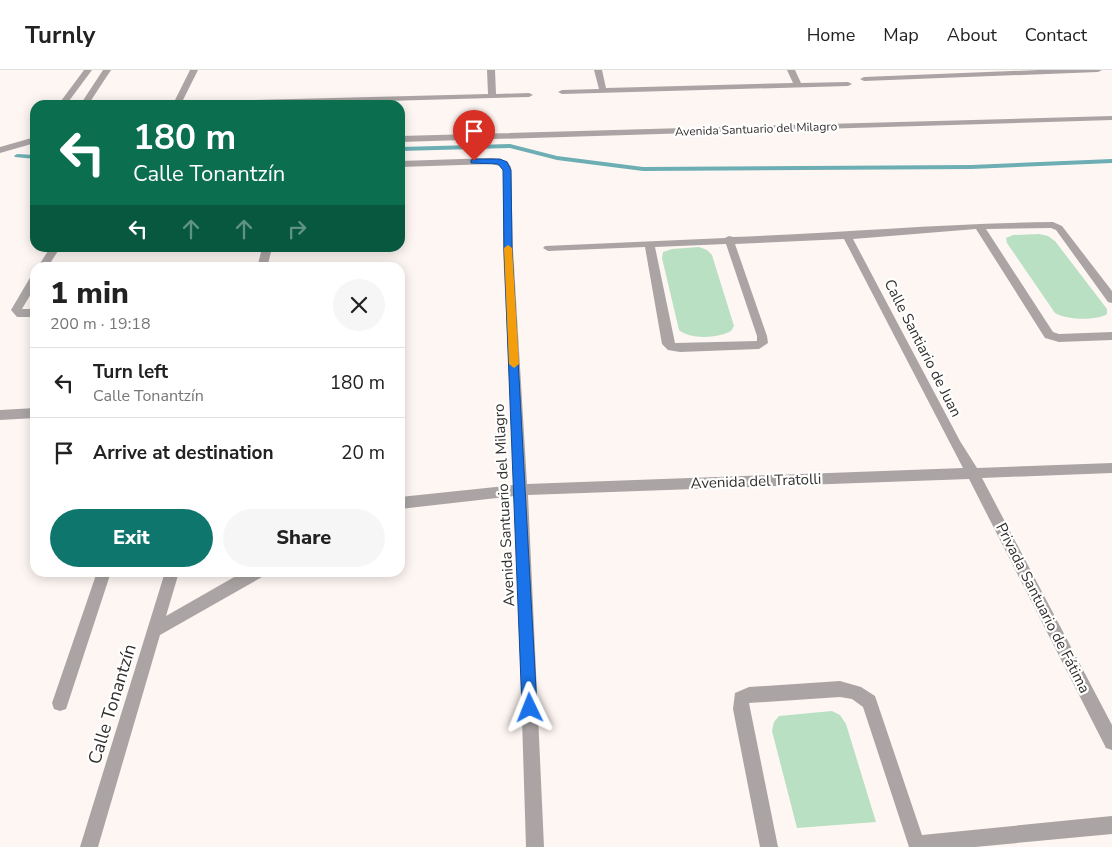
<!DOCTYPE html>
<meta charset="utf-8">
<style>
:root{--surface:#fff;--page:#f6f6f6;--text:#222;--muted:#767676;--line:#e0e0e0;--accent:#0f766e}
body{margin:0;font-family:"Nunito Sans",sans-serif;background:var(--page);color:var(--text);height:100vh;display:flex;flex-direction:column;font-size:19px;white-space:nowrap}
*{box-sizing:border-box;margin:0}
p{font-size:16px;color:var(--muted)}
.icon{flex:none;width:28px;height:28px;fill:none;stroke:currentColor;stroke-width:2;stroke-linecap:round;stroke-linejoin:round}
.map{position:relative;flex:1;overflow:hidden}
.drawer{position:absolute;left:30px;top:192px;width:375px;height:315px;display:flex;flex-direction:column;background:var(--surface);border-radius:15px;box-shadow:0 2px 12px #0003}
.drawer>*{flex:none}
.top-card{position:absolute;left:30px;top:30px;width:375px;height:152px;border-radius:15px;box-shadow:0 2px 12px #0003;background:#0b6e4f;color:#fff;overflow:hidden}
.pin{position:absolute;display:grid;place-items:center;width:42px;height:42px;color:#fff;margin:-51px -21px;border-radius:50% 50% 50% 0;rotate:-45deg;box-shadow:0 0 5px #0007}
.pin .icon{rotate:45deg}
.me{position:absolute;width:55px;margin:-28px;rotate:358deg;stroke-linejoin:round;filter:drop-shadow(0 0 4px #0008)}
.turn{display:flex;align-items:center;gap:18px;height:105px;padding:0 20px;font-size:22px}
.turn .icon{width:65px;height:65px;stroke-width:2.5}
.turn b{display:block;font-size:35px;line-height:42px}
.lanes{display:flex;align-items:center;height:48px;padding:0 20px;background:#0003;justify-content:center;gap:25px;direction:ltr}
.lanes .off{opacity:.35}
.round{display:grid;place-items:center;flex:none;width:52px;height:52px;border-radius:26px;background:var(--page)}
.head{display:flex;align-items:center;justify-content:space-between;height:85px;padding:0 20px}
h1{font-size:30px;font-weight:800;line-height:38px}
.button{display:flex;gap:10px;margin-top:auto;padding:10px 20px}
.button a{flex:1;height:58px;border-radius:30px;background:var(--accent);color:#fff;font-size:20px;font-weight:800;line-height:58px;text-align:center}
.button a+a{background:var(--page);color:var(--text)}
ul{padding:0;list-style:none}
li{display:flex;align-items:center;gap:15px;height:70px;padding:0 20px;border-top:1px solid var(--line)}
li div{flex:1}
li b{display:block;font-size:19px}
li em{font-style:normal}
header{display:flex;align-items:center;gap:30px;box-sizing:border-box;height:70px;padding:0 25px;background:var(--surface);border-bottom:1px solid var(--line)}
header strong{font-size:24px}
nav{display:flex;gap:28px;margin-inline-start:auto;font-size:18px}
.map>svg:first-child{display:block}
</style>
<header>
<strong>Turnly</strong>
<nav><a>Home</a><a>Map</a><a>About</a><a>Contact</a></nav>
</header>
<div class="map">
<svg width="1112" height="777" viewBox="0 0 1112 777">
<rect width="100%" height="100%" fill="#fef6f2"/>
<!-- green -->
<path fill="#bae0c3" d="M1039,164L1048,166L1055,171L1107,239V244C1097,251 1066,250 1055,243L1007,173L1006,168L1013,165Z
M699,177L707,180L712,185L734,256L731,261C719,268 690,270 679,260L662,188L663,182L672,179Z
M832,641L840,645L846,654L876,752L797,758L772,661L774,652L779,646Z"/>
<g fill="none" stroke-linecap="round" stroke-linejoin="round">
<!-- stream -->
<path fill="#6caeb4" fill-rule="evenodd" d="M510,74L557,86L643,97L971,95L1112,89V93L971,99L643,101L557,90L510,78L400,81V77Z
M17,84L35,85V89L15,87L14,86Z"/>
<!-- minor -->
<path fill="#aaa5a4" fill-rule="evenodd" d="M84,0H92L66,35H58Z
M103,0H111L88,35H80Z
M190,0H198L182,32L488,24L487,0H495L496,24L529,23L533,25L529,27L249,35H158L162,33L174,32Z
M594,0H602L606,18L793,13L787,0H795L801,13L848,12L852,14L848,16L562,24L558,22L562,20L599,19Z
M1039,0H1102L1098,2L864,11L860,9L864,7Z
M1112,46V50L400,72V66Z
M35,67V73L0,83V77Z
M492,88L507,91L511,97L513,179L527,414L963,398L844,169L735,174L767,266L768,273L759,279L680,282L668,280L662,274L645,177L548,181L543,178L545,176L725,168L729,166L733,167C840,163 946,153 1053,152L1062,156L1112,221V233L1108,232L1056,160L1051,158L986,159L1053,262L1059,264L1112,262V270L1059,272L1045,268L976,159L853,169L960,371L977,398L1112,393V403L982,408L1112,655V680L1106,678L969,409L528,425L544,777H526L515,426L400,439V427L514,415L503,179V97L492,94L400,97V91ZM726,174L757,266V271L675,273L655,177Z
M50,178H60L47,198H37Z
M262,178H272L267,198H257Z
M35,204V217L22,239H35V247H17L11,240L31,206Z
M35,338V348L0,350V340Z
M97,502H111L68,633L66,639L60,641L54,639L52,633Z
M165,502H179L166,546L243,502H264L262,507L160,565L98,777H80Z
M840,611L861,617L875,626L922,765L1112,746V764L975,777H909L863,637L852,629L840,627L749,633L778,777H760L733,639L735,623L749,617Z"/>
</g>
<!-- route -->
<path fill="#1a73e8" stroke="#114b97" d="M474,89H500L507,92L511,100L512,179L537,638L535,643L530,645L524,643L522,638L504,179L503,100L498,94L471,93V90Z"/>
<!-- slow -->
<path fill="#f59e0b" d="M508,175L512,178L519,294L514,298L509,294L504,178Z"/>
<g text-anchor="middle" dominant-baseline="central" stroke-width="4.5" stroke-linejoin="round" paint-order="stroke">
<!-- far-street labels -->
<g font-size="12" fill="#322f2d" stroke="#fff">
<text transform="translate(756 59) rotate(-2)">Avenida Santuario del Milagro</text>
</g>
<!-- street labels -->
<g font-size="15" fill="#322f2d" stroke="#fff">
<text transform="translate(923 278) rotate(63)">Calle Santiario de Juan</text>
<text transform="translate(756 411) rotate(-2)">Avenida del Tratolli</text>
<text transform="translate(504 435) rotate(-93)">Avenida Santuario del Milagro</text>
<text transform="translate(1043 538) rotate(63)">Privada Santuario de Fátima</text>
</g>
<!-- near-street labels -->
<g font-size="18" fill="#322f2d" stroke="#fff">
<text transform="translate(112 634) rotate(-73)">Calle Tonantzín</text>
</g>
</g>
</svg>
<div class="pin" style="left:474px;top:91px;background:#d93025"><svg class="icon" aria-label="arrive" viewBox="0 0 24 24"><path d="M6 21V4h12l-3 4 3 4H6"/></svg></div>
<svg class="me" style="left:530px;top:638px" viewBox="-20 -20 40 40"><path d="M0-17L14 15 0 8-14 15z" fill="#1a73e8" stroke="#fff" stroke-width="4"/></svg>
<div class="top-card">
<div class="turn"><svg class="icon" aria-label="left" viewBox="0 0 24 24"><path d="M17 20v-9H6M10 6l-5 5 5 5"/></svg><div><b>180 m</b>Calle Tonantzín</div></div>
<div class="lanes"><svg class="icon" aria-label="left" viewBox="0 0 24 24"><path d="M17 20v-9H6M10 6l-5 5 5 5"/></svg><svg class="icon off" aria-label="ahead" viewBox="0 0 24 24"><path d="M12 20V5M6 11l6-6 6 6"/></svg><svg class="icon off" aria-label="ahead" viewBox="0 0 24 24"><path d="M12 20V5M6 11l6-6 6 6"/></svg><svg class="icon off" aria-label="right" viewBox="0 0 24 24"><path d="M7 20v-9h11M14 6l5 5-5 5"/></svg></div>
</div>
<section class="drawer">
<div class="head"><div><h1>1 min</h1><p>200 m · 19:18</p></div><a class="round"><svg class="icon" aria-label="close" viewBox="0 0 24 24"><path d="M6 6l12 12M18 6L6 18"/></svg></a></div>
<ul>
<li><svg class="icon" aria-label="left" viewBox="0 0 24 24"><path d="M17 20v-9H6M10 6l-5 5 5 5"/></svg><div><b>Turn left</b><p>Calle Tonantzín</p></div><em>180 m</em></li>
<li><svg class="icon" aria-label="arrive" viewBox="0 0 24 24"><path d="M6 21V4h12l-3 4 3 4H6"/></svg><div><b>Arrive at destination</b></div><em>20 m</em></li>
</ul>
<div class="button"><a>Exit</a><a>Share</a></div>
</section>
</div>
